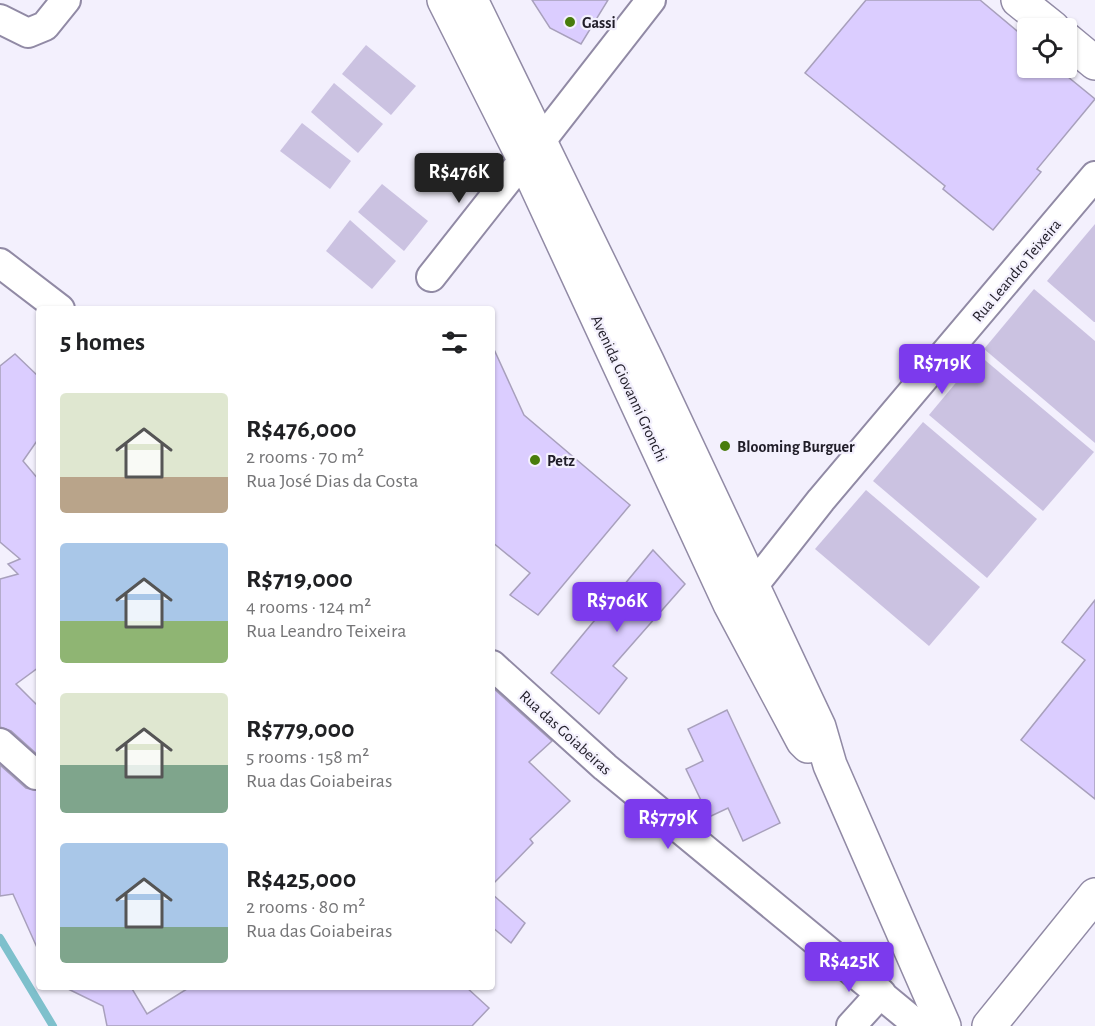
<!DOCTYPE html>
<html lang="en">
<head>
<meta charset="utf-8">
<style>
	body { margin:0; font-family:"Alegreya Sans",sans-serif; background:#f6f6f6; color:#202124; height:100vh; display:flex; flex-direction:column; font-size:22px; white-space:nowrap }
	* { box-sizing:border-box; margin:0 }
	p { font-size:20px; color:#757577 }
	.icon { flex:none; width:33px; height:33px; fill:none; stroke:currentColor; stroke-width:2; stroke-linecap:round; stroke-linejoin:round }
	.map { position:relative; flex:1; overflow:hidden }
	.drawer { position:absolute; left:36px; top:306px; width:459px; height:684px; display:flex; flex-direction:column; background:#fff; border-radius:6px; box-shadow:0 2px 4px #0004 }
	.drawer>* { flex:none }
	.fabs { position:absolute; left:1017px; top:18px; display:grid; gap:12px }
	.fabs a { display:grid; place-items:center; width:60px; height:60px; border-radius:6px; background:#fff; box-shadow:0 2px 4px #0004; font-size:30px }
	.price { position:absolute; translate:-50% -51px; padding:0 14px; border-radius:6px; background:#7c3aed; color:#fff; font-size:20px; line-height:39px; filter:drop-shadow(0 2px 3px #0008) }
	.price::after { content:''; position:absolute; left:50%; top:36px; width:18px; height:14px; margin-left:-9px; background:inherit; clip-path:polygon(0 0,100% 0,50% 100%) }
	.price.on { background:#222; color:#fff }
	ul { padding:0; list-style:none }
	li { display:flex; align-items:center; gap:18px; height:150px; padding:0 24px }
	li span { display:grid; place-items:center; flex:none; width:168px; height:120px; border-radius:6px; color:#555 }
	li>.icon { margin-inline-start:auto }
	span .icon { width:72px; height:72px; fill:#fffc; stroke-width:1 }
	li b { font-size:26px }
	h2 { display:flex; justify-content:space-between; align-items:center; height:72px; padding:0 24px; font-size:26px }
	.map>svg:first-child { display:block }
	.green { fill:#cbc2e1 }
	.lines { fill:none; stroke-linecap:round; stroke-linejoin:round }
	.stream { stroke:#7ec0cc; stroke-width:8 }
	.building { fill:#dbcdff; stroke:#a8a0bc; stroke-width:1.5 }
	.minor-casing { stroke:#918aa5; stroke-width:32 }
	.major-casing { stroke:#918aa5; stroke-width:36 }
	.minor { stroke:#fff; stroke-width:28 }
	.major { stroke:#fff; stroke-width:33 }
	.poi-dot { fill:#487c0d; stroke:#f3f0fd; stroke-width:2 }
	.labels { text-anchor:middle; stroke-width:4.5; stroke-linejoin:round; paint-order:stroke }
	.poi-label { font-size:16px; font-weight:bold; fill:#201d28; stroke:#f3f0fd; text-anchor:start }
	.street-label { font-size:16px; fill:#201d28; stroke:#f3f0fd }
</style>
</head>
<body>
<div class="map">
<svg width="1095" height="1026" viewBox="0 0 1095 1026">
	<rect width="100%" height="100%" fill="#f3f0fd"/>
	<g class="green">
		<path d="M366,45L416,86L391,115L342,74Z"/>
		<path d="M334,83L383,124L358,153L311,112Z"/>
		<path d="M302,123L351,161L330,189L280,151Z"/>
		<path d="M382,184L428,221L404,251L358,212Z"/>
		<path d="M350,220L396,261L372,289L326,251Z"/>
		<path d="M1095,224V322H1094L1047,281Z"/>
		<path d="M1034,289L1095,341V443L984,349Z"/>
		<path d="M979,355L1094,452L1043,511L929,415Z"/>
		<path d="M923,422L1037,519L987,578L873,481Z"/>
		<path d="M866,490L980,587L929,646L815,549Z"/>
	</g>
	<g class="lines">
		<path class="stream" d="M0,938L53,1026"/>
	</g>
	<g class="building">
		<path d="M532,0H608L581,44L550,28Z"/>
		<path d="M866,0H980L1028,40V68H1057L1095,99L1037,169L1041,172L993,230L943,189L945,186L805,73Z"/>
		<path d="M492,345L524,415L630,505L538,615L510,595L530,573L492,542Z"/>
		<path d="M15,354L39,377V438L23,461L39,480V667L16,684L39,707V756L11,731L0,727V579L18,574L8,564L20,559L0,542V366Z"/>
		<path d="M653,550L685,584L613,666L627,678L599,714L551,673Z"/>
		<path d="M1095,600V799L1021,740L1085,660L1062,642Z"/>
		<path d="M492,687L552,741L529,762L570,801L530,839L533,843L492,885Z"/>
		<path d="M727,710L780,823L743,841L728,808L709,817L686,769L703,761L688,729Z"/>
		<path d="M0,765L26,788L39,791V952L13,894L0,896Z"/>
		<path d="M492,894L525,923L511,943L492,927Z"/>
		<path d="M64,987H131L147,1014L190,987H466L489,1008L472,1026H107L103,1006Z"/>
	</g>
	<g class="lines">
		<defs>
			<g id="minor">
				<path d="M0,19L28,33L45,26L66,0"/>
				<path d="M541,141L651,0"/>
				<path d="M0,263L60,309"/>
				<path d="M431,277L524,159"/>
				<path d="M754,585L821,500L1095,176"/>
				<path d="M492,665L605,767L919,1026"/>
				<path d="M0,743L36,775"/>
				<path d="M851,1026L881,993"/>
			</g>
			<g id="major">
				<path d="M444,0L524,159L730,604L803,741L808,746"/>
				<path d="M471,0L647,361L819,727L830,765L944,1026"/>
				<path d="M1018,0L1053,28"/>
				<path d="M1066,39L1095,63"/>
				<path d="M989,1026L1095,895"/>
			</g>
		</defs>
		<use href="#minor" class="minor-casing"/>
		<use href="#major" class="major-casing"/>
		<use href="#minor" class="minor"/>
		<use href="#major" class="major"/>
	</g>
	<g class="poi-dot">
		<circle cx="570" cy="22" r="6"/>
		<circle cx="725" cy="446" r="6"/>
		<circle cx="535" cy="460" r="6"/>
	</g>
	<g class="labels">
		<g class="poi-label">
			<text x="582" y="28">Gassi</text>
			<text x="737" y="452">Blooming Burguer</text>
			<text x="547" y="466">Petz</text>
		</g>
		<g class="street-label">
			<text transform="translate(1016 270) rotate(-50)" y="6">Rua Leandro Teixeira</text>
			<text transform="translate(630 388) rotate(65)" y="6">Avenida Giovanni Gronchi</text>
			<text transform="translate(566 732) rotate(42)" y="6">Rua das Goiabeiras</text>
		</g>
	</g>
</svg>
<div class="fabs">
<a><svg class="icon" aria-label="locate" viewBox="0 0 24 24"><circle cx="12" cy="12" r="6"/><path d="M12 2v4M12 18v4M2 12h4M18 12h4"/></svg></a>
</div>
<b class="price on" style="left:459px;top:204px">R$476K</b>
<b class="price" style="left:942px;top:395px">R$719K</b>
<b class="price" style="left:617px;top:633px">R$706K</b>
<b class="price" style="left:668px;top:850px">R$779K</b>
<b class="price" style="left:849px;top:993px">R$425K</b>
<section class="drawer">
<h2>5 homes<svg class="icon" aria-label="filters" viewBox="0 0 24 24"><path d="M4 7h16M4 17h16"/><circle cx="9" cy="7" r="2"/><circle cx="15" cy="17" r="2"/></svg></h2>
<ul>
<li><span style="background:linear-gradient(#dfe7d0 70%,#b9a48a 0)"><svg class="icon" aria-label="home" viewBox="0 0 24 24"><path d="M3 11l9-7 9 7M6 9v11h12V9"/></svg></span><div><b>R$476,000</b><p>2 rooms · 70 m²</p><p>Rua José Dias da Costa</p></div></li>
<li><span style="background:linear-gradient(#a9c7e8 65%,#8fb573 0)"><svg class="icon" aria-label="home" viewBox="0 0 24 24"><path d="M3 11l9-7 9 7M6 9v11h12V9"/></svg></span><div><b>R$719,000</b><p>4 rooms · 124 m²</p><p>Rua Leandro Teixeira</p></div></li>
<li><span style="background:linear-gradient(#dfe7d0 60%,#7fa58c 0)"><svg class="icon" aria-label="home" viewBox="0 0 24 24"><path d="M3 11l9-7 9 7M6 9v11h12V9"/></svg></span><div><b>R$779,000</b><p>5 rooms · 158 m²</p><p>Rua das Goiabeiras</p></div></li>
<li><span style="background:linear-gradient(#a9c7e8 70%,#7fa58c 0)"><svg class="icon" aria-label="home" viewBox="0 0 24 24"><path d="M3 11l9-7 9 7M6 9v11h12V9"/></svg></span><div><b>R$425,000</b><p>2 rooms · 80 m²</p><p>Rua das Goiabeiras</p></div></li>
</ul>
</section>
</div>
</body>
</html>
